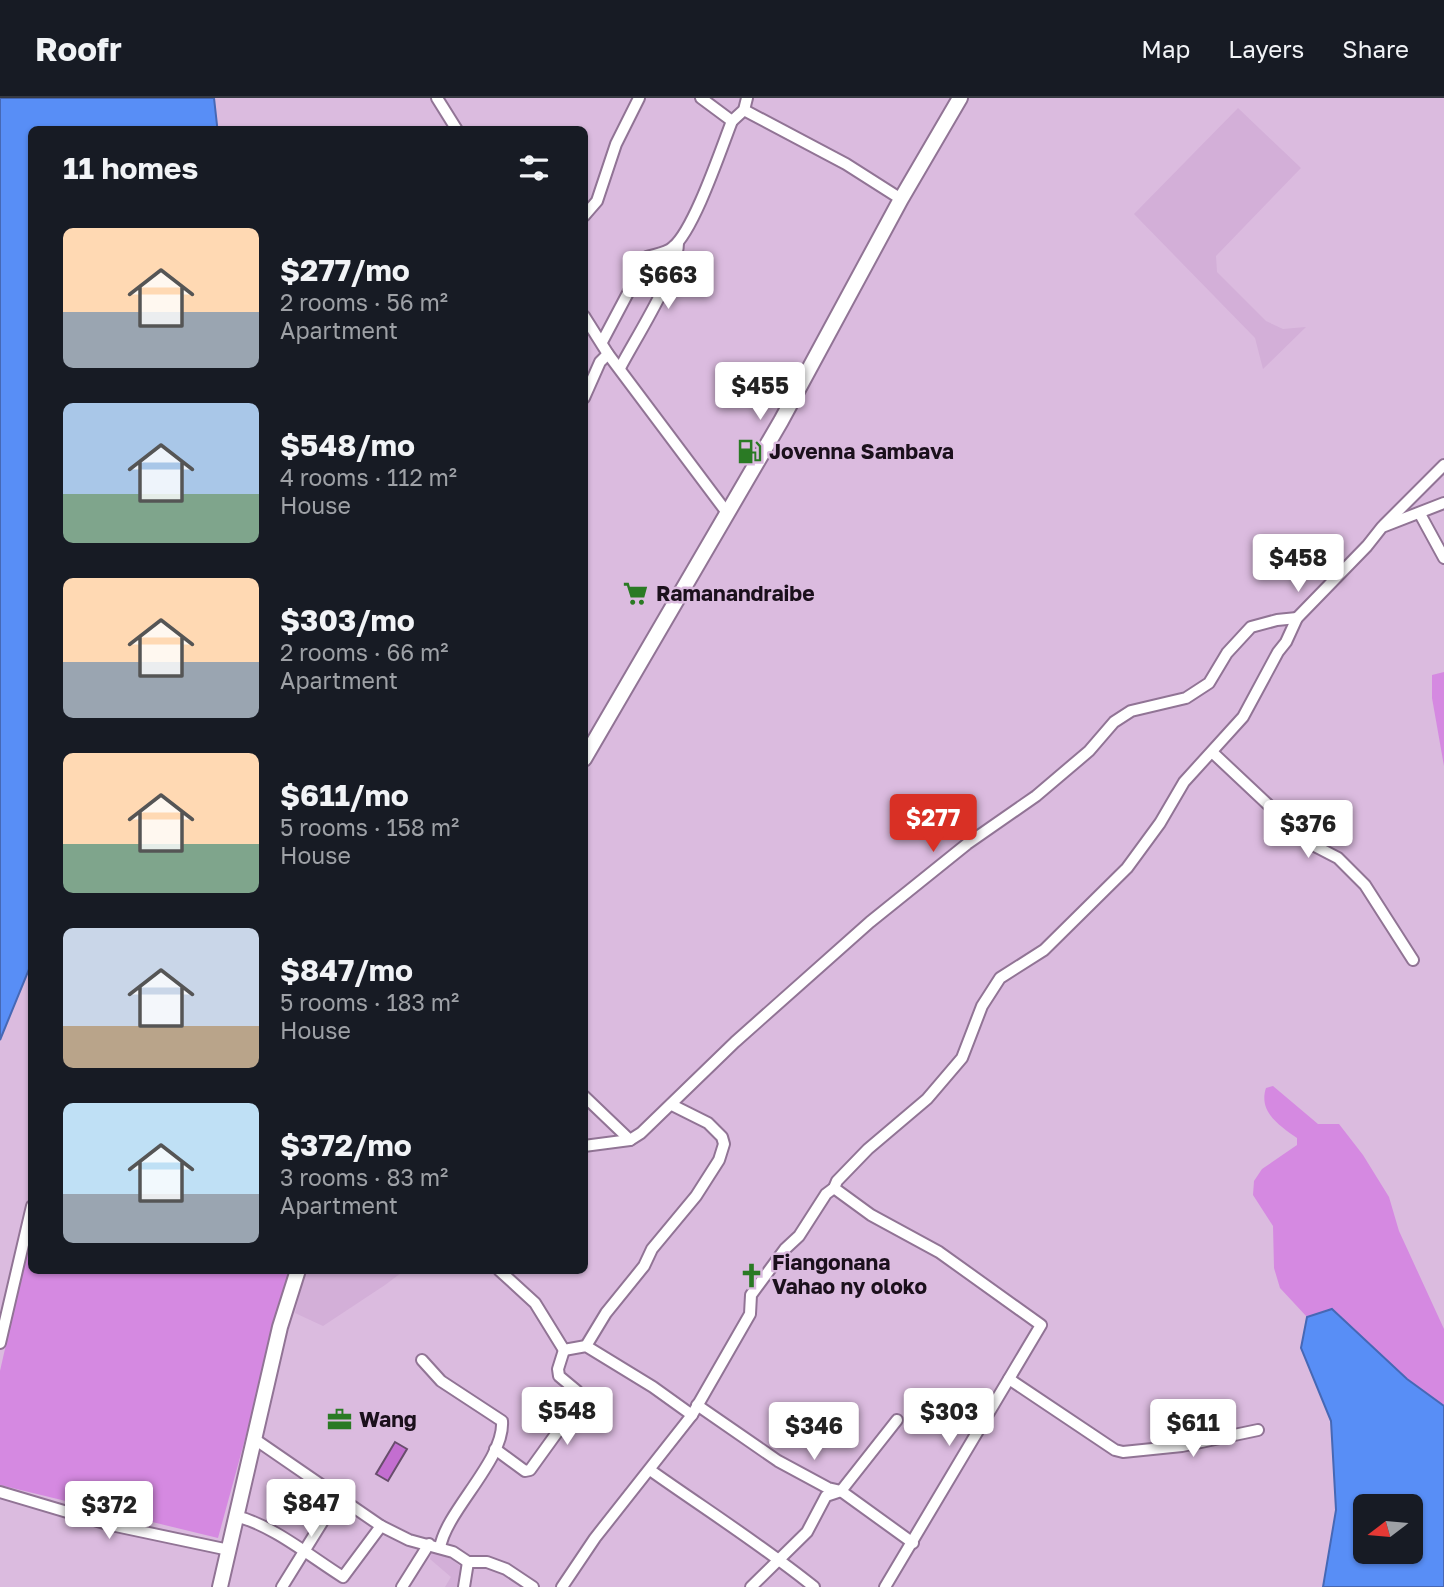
<!DOCTYPE html>
<html lang="en">
<head>
<meta charset="utf-8">
<style>
	body { margin:0; font-family:"Golos Text",sans-serif; background:#20242c; color:#f1f3f6; height:100vh; display:flex; flex-direction:column; font-size:26px; white-space:nowrap }
	* { box-sizing:border-box; margin:0 }
	p { font-size:23px; color:#9ea1a6 }
	.icon { flex:none; width:38px; height:38px; fill:none; stroke:currentColor; stroke-width:2; stroke-linecap:round; stroke-linejoin:round }
	.map { position:relative; flex:1; overflow:hidden }
	.panel { position:absolute; left:28px; top:28px; width:560px; height:1148px; display:flex; flex-direction:column; background:#171b24; border-radius:10px; box-shadow:0 2px 5px #0004 }
	.panel>* { flex:none }
	.needle { width:46px; rotate:254deg }
	.controls { position:absolute; left:1353px; top:1396px; display:grid; gap:14px }
	.controls a { display:grid; place-items:center; width:70px; height:70px; border-radius:10px; background:#171b24; box-shadow:0 2px 5px #0004; font-size:35px }
	.price { position:absolute; translate:-50% -60px; padding:0 16px; border-radius:7px; background:#fff; color:#222; font-size:23px; line-height:46px; filter:drop-shadow(0 2px 4px #0008) }
	.price::after { content:''; position:absolute; left:50%; top:42px; width:21px; height:16px; margin-left:-10px; background:inherit; clip-path:polygon(0 0,100% 0,50% 100%) }
	.price.current { background:#d93025; color:#fff }
	ul { padding:0; list-style:none }
	li { display:flex; align-items:center; gap:21px; height:175px; padding:0 35px }
	li span { display:grid; place-items:center; flex:none; width:196px; height:140px; border-radius:10px; color:#555 }
	li>.icon { margin-inline-start:auto }
	span .icon { width:84px; height:84px; fill:#fffc; stroke-width:1 }
	li b { font-size:30px }
	h2 { display:flex; justify-content:space-between; align-items:center; height:84px; padding:0 35px; font-size:30px }
	header { display:flex; align-items:center; gap:42px; box-sizing:border-box; height:98px; padding:0 35px; background:#171b24; border-bottom:2px solid #363941 }
	header strong { font-size:33px }
	nav { display:flex; gap:38px; margin-inline-start:auto; font-size:24px }
	.map>svg:first-child { display:block }
	.built { fill:#d3afd8 }
	.green { fill:#d589e1 }
	.water { fill:#588ef6; stroke:#4668b5; stroke-width:2; fill-rule:evenodd }
	.building { fill:#c36ed0; stroke:#684d6c; stroke-width:2 }
	.lines { fill:none; stroke-linecap:round; stroke-linejoin:round }
	.minor-casing { stroke:#917495; stroke-width:14 }
	.major-casing { stroke:#917495; stroke-width:18 }
	.minor { stroke:#fff; stroke-width:10 }
	.major { stroke:#fff; stroke-width:14 }
	.labels { text-anchor:middle; stroke-width:5; stroke-linejoin:round; paint-order:stroke }
	.poi-label { font-size:21px; font-weight:bold; fill:#1b101c; stroke:#dbbbdf; text-anchor:start }
</style>
</head>
<body>
<header>
<strong>Roofr</strong>
<nav><a>Map</a><a>Layers</a><a>Share</a></nav>
</header>
<div class="map">
<svg width="1444" height="1489" viewBox="0 0 1444 1489">
	<rect width="100%" height="100%" fill="#dbbbdf"/>
	<g class="built">
		<path d="M1238,10L1301,70L1216,158L1217,174L1266,223L1283,231L1306,229L1263,271L1255,240L1134,116Z"/>
		<path d="M399,1172L401,1175L385,1187L323,1228L295,1215L302,1184L308,1173Z"/>
		<path d="M432,1452L451,1461L464,1471L462,1489H445L451,1479L430,1461Z"/>
	</g>
	<g class="green">
		<path d="M1444,574V668L1432,600V577Z"/>
		<path d="M1273,988L1318,1026H1339L1363,1057L1389,1099L1399,1133L1444,1231V1308L1407,1281L1332,1211L1307,1219L1280,1190L1274,1170L1273,1128L1253,1097L1254,1083L1262,1071L1297,1047V1040C1280,1028 1258,1014 1266,990Z"/>
		<path d="M31,1136L32,1172L291,1173L218,1440L0,1387V1273Z"/>
	</g>
	<g class="water">
		<path d="M0,0H214L217,27V32H32V864L0,942Z"/>
		<path d="M1332,1211L1407,1281L1444,1308V1489H1323L1336,1412L1331,1323L1301,1250L1307,1219ZM1365,1409H1410V1454H1365Z"/>
	</g>
	<path class="building" d="M395,1344L407,1351L388,1383L376,1376Z"/>
	<g class="lines">
		<defs>
			<g id="minor">
				<path d="M437,0L457,32"/>
				<path d="M701,0L732,23"/>
				<path d="M744,12L846,66L901,101"/>
				<path d="M584,118L597,103L616,46L639,0"/>
				<path d="M584,218L608,256L728,416"/>
				<path d="M602,244L647,159C656,156 667,155 673,149C694,132 721,51 732,23L744,12L747,0"/>
				<path d="M620,270C635,241 678,175 678,145"/>
				<path d="M584,300L600,264L608,256"/>
				<path d="M1420,416L1444,460"/>
				<path d="M1384,427L1444,367"/>
				<path d="M1212,654L1309,745L1338,760L1365,787L1413,862"/>
				<path d="M584,998L630,1042"/>
				<path d="M584,1048L630,1042L641,1035L735,944L870,824L967,746L1036,698L1089,653L1114,624L1131,613L1186,600L1209,585L1227,555L1251,529L1277,522L1297,520"/>
				<path d="M834,1090L871,1117L939,1154L1041,1227L885,1489"/>
				<path d="M499,1172L535,1205L564,1252L586,1248L653,1289L692,1317"/>
				<path d="M0,1245L32,1108"/>
				<path d="M586,1248L606,1215L644,1168L652,1151L696,1098L719,1062L724,1046L722,1039L708,1025L672,1007"/>
				<path d="M422,1262L441,1283L502,1323C505,1362 445,1414 440,1450"/>
				<path d="M1009,1281L1115,1352L1123,1354L1182,1348L1258,1332"/>
				<path d="M697,1307L778,1363L828,1390L841,1393L913,1445"/>
				<path d="M256,1342L381,1428L409,1442L453,1454L468,1464H487L506,1471L533,1489"/>
				<path d="M495,1351L525,1373L530,1372L579,1304L577,1293L559,1278L558,1271L564,1252"/>
				<path d="M650,1372C705,1411 762,1447 814,1489"/>
				<path d="M0,1394L111,1427L229,1452"/>
				<path d="M235,1418C271,1426 311,1459 343,1479L381,1428"/>
				<path d="M282,1489L339,1397"/>
				<path d="M402,1489L429,1446"/>
				<path d="M464,1489L468,1464"/>
				<path d="M562,1489L595,1440L692,1317L750,1216L751,1197L785,1151L799,1138L826,1096L834,1090L837,1083L868,1051L927,1001L962,960L982,908L1000,880L1044,852L1127,770L1160,725L1184,684L1243,619L1278,554L1286,544L1297,520L1367,448L1382,429L1444,405"/>
				<path d="M751,1489L807,1434L826,1398L841,1393L897,1322"/>
			</g>
			<g id="major">
				<path d="M584,661L781,323L901,101L960,0"/>
				<path d="M220,1489L280,1229L298,1172"/>
			</g>
		</defs>
		<use href="#minor" class="minor-casing"/>
		<use href="#major" class="major-casing"/>
		<use href="#minor" class="minor"/>
		<use href="#major" class="major"/>
	</g>
	<defs>
		<symbol id="fuel-bare" viewBox="-9 -9 18 18"><path d="M-5.5-6h7V0h2V4h1.3V-2.5L3-4.5l.8-.8L6-3V5H2.5V1h-1V6h-7ZM-4.2-4.7v3.2H.2V-4.7Z" fill="#2a7a24" stroke="#dbbbdf" stroke-width="2.5" paint-order="stroke"/></symbol>
		<symbol id="supermarket-bare" viewBox="-9 -9 18 18"><path d="M-6-5.5h2.5l.6 2H6L4.5 2H-2.5L-4.4-4H-6ZM-1.5 3.2a1.3 1.3 0 1 0 .1 0ZM3 3.2a1.3 1.3 0 1 0 .1 0Z" fill="#2a7a24" stroke="#dbbbdf" stroke-width="2.5" paint-order="stroke"/></symbol>
		<symbol id="church-bare" viewBox="-9 -9 18 18"><path d="M-1.2-6h2.4v3.5h3.3v2.4h-3.3V6h-2.4V-.1h-3.3v-2.4h3.3Z" fill="#2a7a24" stroke="#dbbbdf" stroke-width="2.5" paint-order="stroke"/></symbol>
		<symbol id="office-bare" viewBox="-9 -9 18 18"><path d="M-6-3h4V-5.5h4V-3h4V5H-6ZM-1-4.5V-3h2v-1.5ZM-6 0V1H6V0Z" fill="#2a7a24" stroke="#dbbbdf" stroke-width="2.5" paint-order="stroke"/></symbol>
	</defs>
	<g fill-rule="evenodd">
		<use href="#fuel-bare" x="732" y="336" width="35" height="35"/>
		<use href="#supermarket-bare" x="618" y="478" width="35" height="35"/>
		<use href="#church-bare" x="734" y="1160" width="35" height="35"/>
		<use href="#office-bare" x="322" y="1304" width="35" height="35"/>
	</g>
	<g class="labels">
		<g class="poi-label">
			<text x="769" y="361">Jovenna Sambava</text>
			<text x="656" y="503">Ramanandraibe</text>
			<text x="772" y="1172">Fiangonana<tspan x="772" dy="24">Vahao ny oloko</tspan></text>
			<text x="359" y="1329">Wang</text>
		</g>
	</g>
</svg>
<div class="controls">
<a><svg class="needle" viewBox="-14 -14 28 28"><path d="M0-13l5 13h-10z" fill="#e53935"/><path d="M0 13l5-13h-10z" fill="#9ea1a6"/></svg></a>
</div>
<b class="price" style="left:668px;top:213px">$663</b>
<b class="price" style="left:760px;top:324px">$455</b>
<b class="price" style="left:1298px;top:496px">$458</b>
<b class="price current" style="left:933px;top:756px">$277</b>
<b class="price" style="left:1308px;top:762px">$376</b>
<b class="price" style="left:567px;top:1349px">$548</b>
<b class="price" style="left:949px;top:1350px">$303</b>
<b class="price" style="left:1193px;top:1361px">$611</b>
<b class="price" style="left:814px;top:1364px">$346</b>
<b class="price" style="left:311px;top:1441px">$847</b>
<b class="price" style="left:109px;top:1443px">$372</b>
<section class="panel">
<h2>11 homes<svg class="icon" aria-label="filters" viewBox="0 0 24 24"><path d="M4 7h16M4 17h16"/><circle cx="9" cy="7" r="2"/><circle cx="15" cy="17" r="2"/></svg></h2>
<ul>
<li><span style="background:linear-gradient(#ffd9b3 60%,#9aa5b1 0)"><svg class="icon" aria-label="home" viewBox="0 0 24 24"><path d="M3 11l9-7 9 7M6 9v11h12V9"/></svg></span><div><b>$277/mo</b><p>2 rooms · 56 m²</p><p>Apartment</p></div></li>
<li><span style="background:linear-gradient(#a9c7e8 65%,#7fa58c 0)"><svg class="icon" aria-label="home" viewBox="0 0 24 24"><path d="M3 11l9-7 9 7M6 9v11h12V9"/></svg></span><div><b>$548/mo</b><p>4 rooms · 112 m²</p><p>House</p></div></li>
<li><span style="background:linear-gradient(#ffd9b3 60%,#9aa5b1 0)"><svg class="icon" aria-label="home" viewBox="0 0 24 24"><path d="M3 11l9-7 9 7M6 9v11h12V9"/></svg></span><div><b>$303/mo</b><p>2 rooms · 66 m²</p><p>Apartment</p></div></li>
<li><span style="background:linear-gradient(#ffd9b3 65%,#7fa58c 0)"><svg class="icon" aria-label="home" viewBox="0 0 24 24"><path d="M3 11l9-7 9 7M6 9v11h12V9"/></svg></span><div><b>$611/mo</b><p>5 rooms · 158 m²</p><p>House</p></div></li>
<li><span style="background:linear-gradient(#c9d6e8 70%,#b9a48a 0)"><svg class="icon" aria-label="home" viewBox="0 0 24 24"><path d="M3 11l9-7 9 7M6 9v11h12V9"/></svg></span><div><b>$847/mo</b><p>5 rooms · 183 m²</p><p>House</p></div></li>
<li><span style="background:linear-gradient(#bfe0f5 65%,#9aa5b1 0)"><svg class="icon" aria-label="home" viewBox="0 0 24 24"><path d="M3 11l9-7 9 7M6 9v11h12V9"/></svg></span><div><b>$372/mo</b><p>3 rooms · 83 m²</p><p>Apartment</p></div></li>
</ul>
</section>
</div>
</body>
</html>
